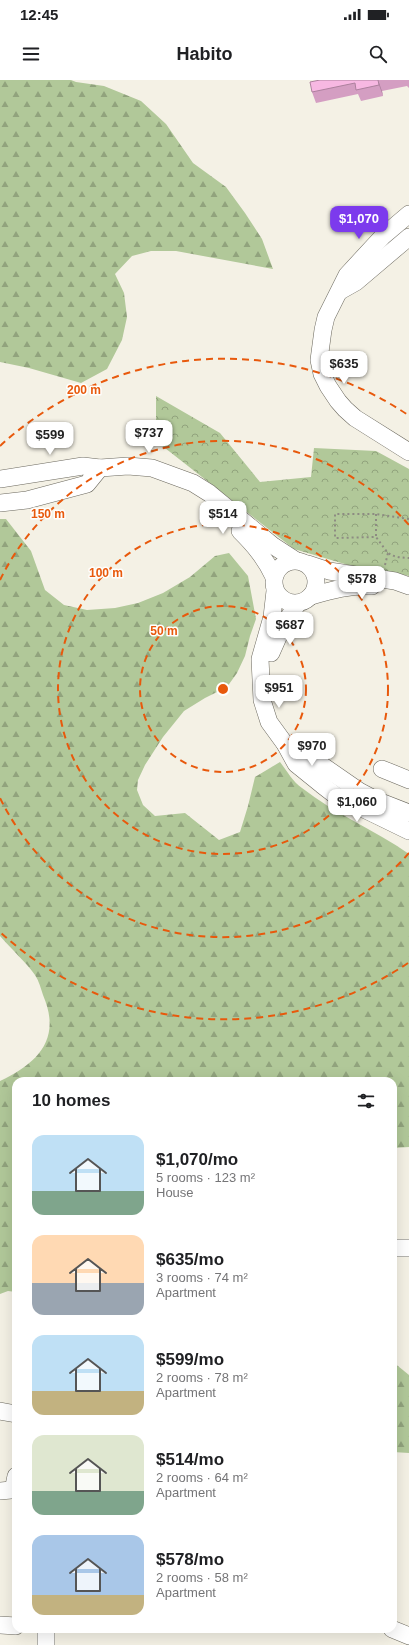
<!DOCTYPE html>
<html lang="en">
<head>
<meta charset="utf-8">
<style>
	body { margin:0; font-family:Helvetica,sans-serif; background:#f2f2f2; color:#202124; height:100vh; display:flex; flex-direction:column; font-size:15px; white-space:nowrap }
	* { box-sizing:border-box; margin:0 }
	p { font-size:13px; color:#757577 }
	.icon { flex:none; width:22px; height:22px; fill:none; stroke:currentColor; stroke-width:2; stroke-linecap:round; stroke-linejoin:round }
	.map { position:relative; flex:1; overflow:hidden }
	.side { position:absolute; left:12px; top:997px; width:385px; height:556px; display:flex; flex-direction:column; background:#fff; border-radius:12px; box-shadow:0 4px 16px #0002 }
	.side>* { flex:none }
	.price { position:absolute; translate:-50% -34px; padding:0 9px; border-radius:8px; background:#fff; color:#222; font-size:13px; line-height:26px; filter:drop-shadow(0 1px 2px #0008) }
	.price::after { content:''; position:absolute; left:50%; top:24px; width:12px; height:9px; margin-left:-6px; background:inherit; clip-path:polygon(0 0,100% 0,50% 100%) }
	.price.active { background:#7c3aed; color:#fff }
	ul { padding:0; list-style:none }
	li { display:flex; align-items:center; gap:12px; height:100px; padding:0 20px }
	li span { display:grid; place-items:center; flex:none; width:112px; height:80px; border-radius:12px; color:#555 }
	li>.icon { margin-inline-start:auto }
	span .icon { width:48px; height:48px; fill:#fffc; stroke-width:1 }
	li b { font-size:17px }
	h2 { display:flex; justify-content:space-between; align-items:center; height:48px; padding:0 20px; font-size:17px }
	.status { display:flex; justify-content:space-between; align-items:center; height:28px; padding:0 20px; background:#fff; direction:ltr }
	.status svg { height:11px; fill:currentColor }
	header { display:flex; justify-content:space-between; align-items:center; height:52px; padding:0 20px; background:#fff; font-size:18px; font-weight:700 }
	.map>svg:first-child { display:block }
	.forest { fill:url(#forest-firs) }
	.park { fill:url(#park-crowns) }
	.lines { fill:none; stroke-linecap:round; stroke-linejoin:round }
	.minor-casing { stroke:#6b685e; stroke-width:18 }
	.path { stroke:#8d8b82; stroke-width:2; stroke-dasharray:2 3; stroke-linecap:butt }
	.minor { stroke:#fff; stroke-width:17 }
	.wall { fill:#d49ec2 }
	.shaded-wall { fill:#ad819e }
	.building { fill:#f7b8e2; stroke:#ad819e }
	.ring { fill:none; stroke:#e8590c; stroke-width:2; stroke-dasharray:7 5 }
	.centre { fill:#e8590c; stroke:#fffefc; stroke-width:2 }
	.ring-label { font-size:12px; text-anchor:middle; font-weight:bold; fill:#e8590c; stroke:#fffefc; stroke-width:3; stroke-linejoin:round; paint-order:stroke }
</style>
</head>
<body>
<div class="status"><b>12:45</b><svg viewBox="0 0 49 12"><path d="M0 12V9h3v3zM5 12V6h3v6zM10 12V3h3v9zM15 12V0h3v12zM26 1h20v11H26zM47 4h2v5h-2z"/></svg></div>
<header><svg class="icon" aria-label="menu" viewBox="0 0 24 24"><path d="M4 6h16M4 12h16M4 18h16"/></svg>Habito<svg class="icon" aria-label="search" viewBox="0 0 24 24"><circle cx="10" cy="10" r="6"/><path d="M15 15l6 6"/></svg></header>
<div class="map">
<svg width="409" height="1565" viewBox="0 0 409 1565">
	<defs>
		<pattern id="forest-firs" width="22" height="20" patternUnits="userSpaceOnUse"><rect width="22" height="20" fill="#b1c899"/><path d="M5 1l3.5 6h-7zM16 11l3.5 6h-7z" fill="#91a37d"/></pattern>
		<pattern id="park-crowns" width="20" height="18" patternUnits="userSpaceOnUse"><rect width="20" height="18" fill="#b1c899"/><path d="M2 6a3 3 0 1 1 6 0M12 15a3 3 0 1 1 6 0" fill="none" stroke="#91a37d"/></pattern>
	</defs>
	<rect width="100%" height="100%" fill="#f4f1e5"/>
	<g class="forest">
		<path d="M0,0H71L76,2L104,6L141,21L166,44L193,83L226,107L245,133L262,159L273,189L176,171H151L132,176L115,194L124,213L127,237L122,260L107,289L81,303L29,288L0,282Z"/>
		<path d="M0,439H6L31,471L45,510L64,525L87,530L115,528L138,523L163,513L190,497L215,476L229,473L248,496L256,539L250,556L245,576L237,593L227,607L205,618L184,631L163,657L145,685L138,700L137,710L143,725L155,736L185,733L219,760L240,752L248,726L255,697L280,682C287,691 293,702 302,708C335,734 375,750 409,774V1067L393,1068V1001H16V1212L8,1211L0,1214V1001C38,983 62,959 43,915C41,909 39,901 35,895C25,881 11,869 0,856Z"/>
		<path d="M393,1282L409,1295V1373L393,1372Z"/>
	</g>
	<path class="park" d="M156,316L220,353L260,402L311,397L314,368L376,371L409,389V496L384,491L365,490L294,469L156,361Z"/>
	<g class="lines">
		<defs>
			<g id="minor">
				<path d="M409,134L383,156L347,195L326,237L323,250L319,280L322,294L328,306L338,321L345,329L355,338L409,372"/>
				<path d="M340,211L356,202L409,157"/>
				<path d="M0,399L83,386L100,388L128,386L152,388L193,403L209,413L272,465L295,480"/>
				<path d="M0,423L27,420L87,404L100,388"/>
				<path d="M240,451C255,466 265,478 274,497"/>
				<circle cx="295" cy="502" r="21"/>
				<path d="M308,484L329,491L395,501L409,506"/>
				<path d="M275,511L272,537L260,579L262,620L269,642L285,664L296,684L322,705L335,715L409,751"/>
				<path d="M311,516C332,510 350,505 372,506"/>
				<path d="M271,573L283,546L298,523"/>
				<path d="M285,664L310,677L359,711L378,721L409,733"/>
				<path d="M382,689L409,700"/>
				<path d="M393,1168H409"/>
				<path d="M0,1331L16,1334"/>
				<path d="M0,1411L11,1410L14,1406L16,1396"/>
				<path d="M0,1545L16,1546"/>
				<path d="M392,1549L409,1556"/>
				<path d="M46,1565V1549"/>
			</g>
		</defs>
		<use href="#minor" class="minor-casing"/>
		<g class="path">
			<path d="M376,434V457"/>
			<path d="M409,439L376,434H335V458L376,457C389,474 387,477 409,478"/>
			<path d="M385,485L388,473"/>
		</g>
		<use href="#minor" class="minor"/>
	</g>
	<path class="wall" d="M320,0H409V8L407,6L382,11L383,16L361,21L358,14L316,23L312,12Z"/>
	<path class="shaded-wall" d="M378,0L382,11L383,16L379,5Z"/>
	<path class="building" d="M320,0H378L379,5L356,10L355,3L312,12L310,2Z"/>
	<g class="ring">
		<circle cx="223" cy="609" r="83"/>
		<circle cx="223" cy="609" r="165"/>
		<path d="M409 773A248 248 0 0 1 0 718M0 500A248 248 0 0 1 409 445"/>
		<path d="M408 883A330 330 0 0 1 0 852M0 366A330 330 0 0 1 408 335"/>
	</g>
	<circle cx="223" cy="609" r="6" class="centre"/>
	<g class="ring-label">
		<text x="84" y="314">200 m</text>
		<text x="48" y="438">150 m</text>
		<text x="106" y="497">100 m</text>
		<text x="164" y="555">50 m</text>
	</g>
</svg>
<b class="price active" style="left:359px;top:160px">$1,070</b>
<b class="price" style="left:344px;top:305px">$635</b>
<b class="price" style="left:149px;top:374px">$737</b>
<b class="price" style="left:50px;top:376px">$599</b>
<b class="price" style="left:223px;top:455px">$514</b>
<b class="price" style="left:362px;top:520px">$578</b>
<b class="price" style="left:290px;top:566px">$687</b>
<b class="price" style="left:279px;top:629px">$951</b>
<b class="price" style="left:312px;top:687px">$970</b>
<b class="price" style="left:357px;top:743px">$1,060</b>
<section class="side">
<h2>10 homes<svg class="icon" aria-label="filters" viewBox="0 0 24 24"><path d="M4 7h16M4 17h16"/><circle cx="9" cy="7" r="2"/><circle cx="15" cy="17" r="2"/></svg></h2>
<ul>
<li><span style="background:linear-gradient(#bfe0f5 70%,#7fa58c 0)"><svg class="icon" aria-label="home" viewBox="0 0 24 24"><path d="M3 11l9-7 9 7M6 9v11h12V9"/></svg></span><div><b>$1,070/mo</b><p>5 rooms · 123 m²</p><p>House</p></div></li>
<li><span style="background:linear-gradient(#ffd9b3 60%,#9aa5b1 0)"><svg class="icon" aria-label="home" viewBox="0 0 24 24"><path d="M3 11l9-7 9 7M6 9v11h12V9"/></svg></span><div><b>$635/mo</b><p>3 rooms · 74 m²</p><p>Apartment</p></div></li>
<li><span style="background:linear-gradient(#bfe0f5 70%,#c2b280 0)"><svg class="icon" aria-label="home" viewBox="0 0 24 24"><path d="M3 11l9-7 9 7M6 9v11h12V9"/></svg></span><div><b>$599/mo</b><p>2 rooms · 78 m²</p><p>Apartment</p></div></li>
<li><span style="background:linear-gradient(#dfe7d0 70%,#7fa58c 0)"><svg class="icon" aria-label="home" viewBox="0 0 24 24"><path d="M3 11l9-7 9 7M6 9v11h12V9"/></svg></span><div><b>$514/mo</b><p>2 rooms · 64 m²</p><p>Apartment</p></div></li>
<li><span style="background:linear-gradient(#a9c7e8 75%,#c2b280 0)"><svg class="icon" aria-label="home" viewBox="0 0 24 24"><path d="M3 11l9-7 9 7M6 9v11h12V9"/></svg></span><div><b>$578/mo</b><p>2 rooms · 58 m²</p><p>Apartment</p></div></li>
</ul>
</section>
</div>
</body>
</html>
